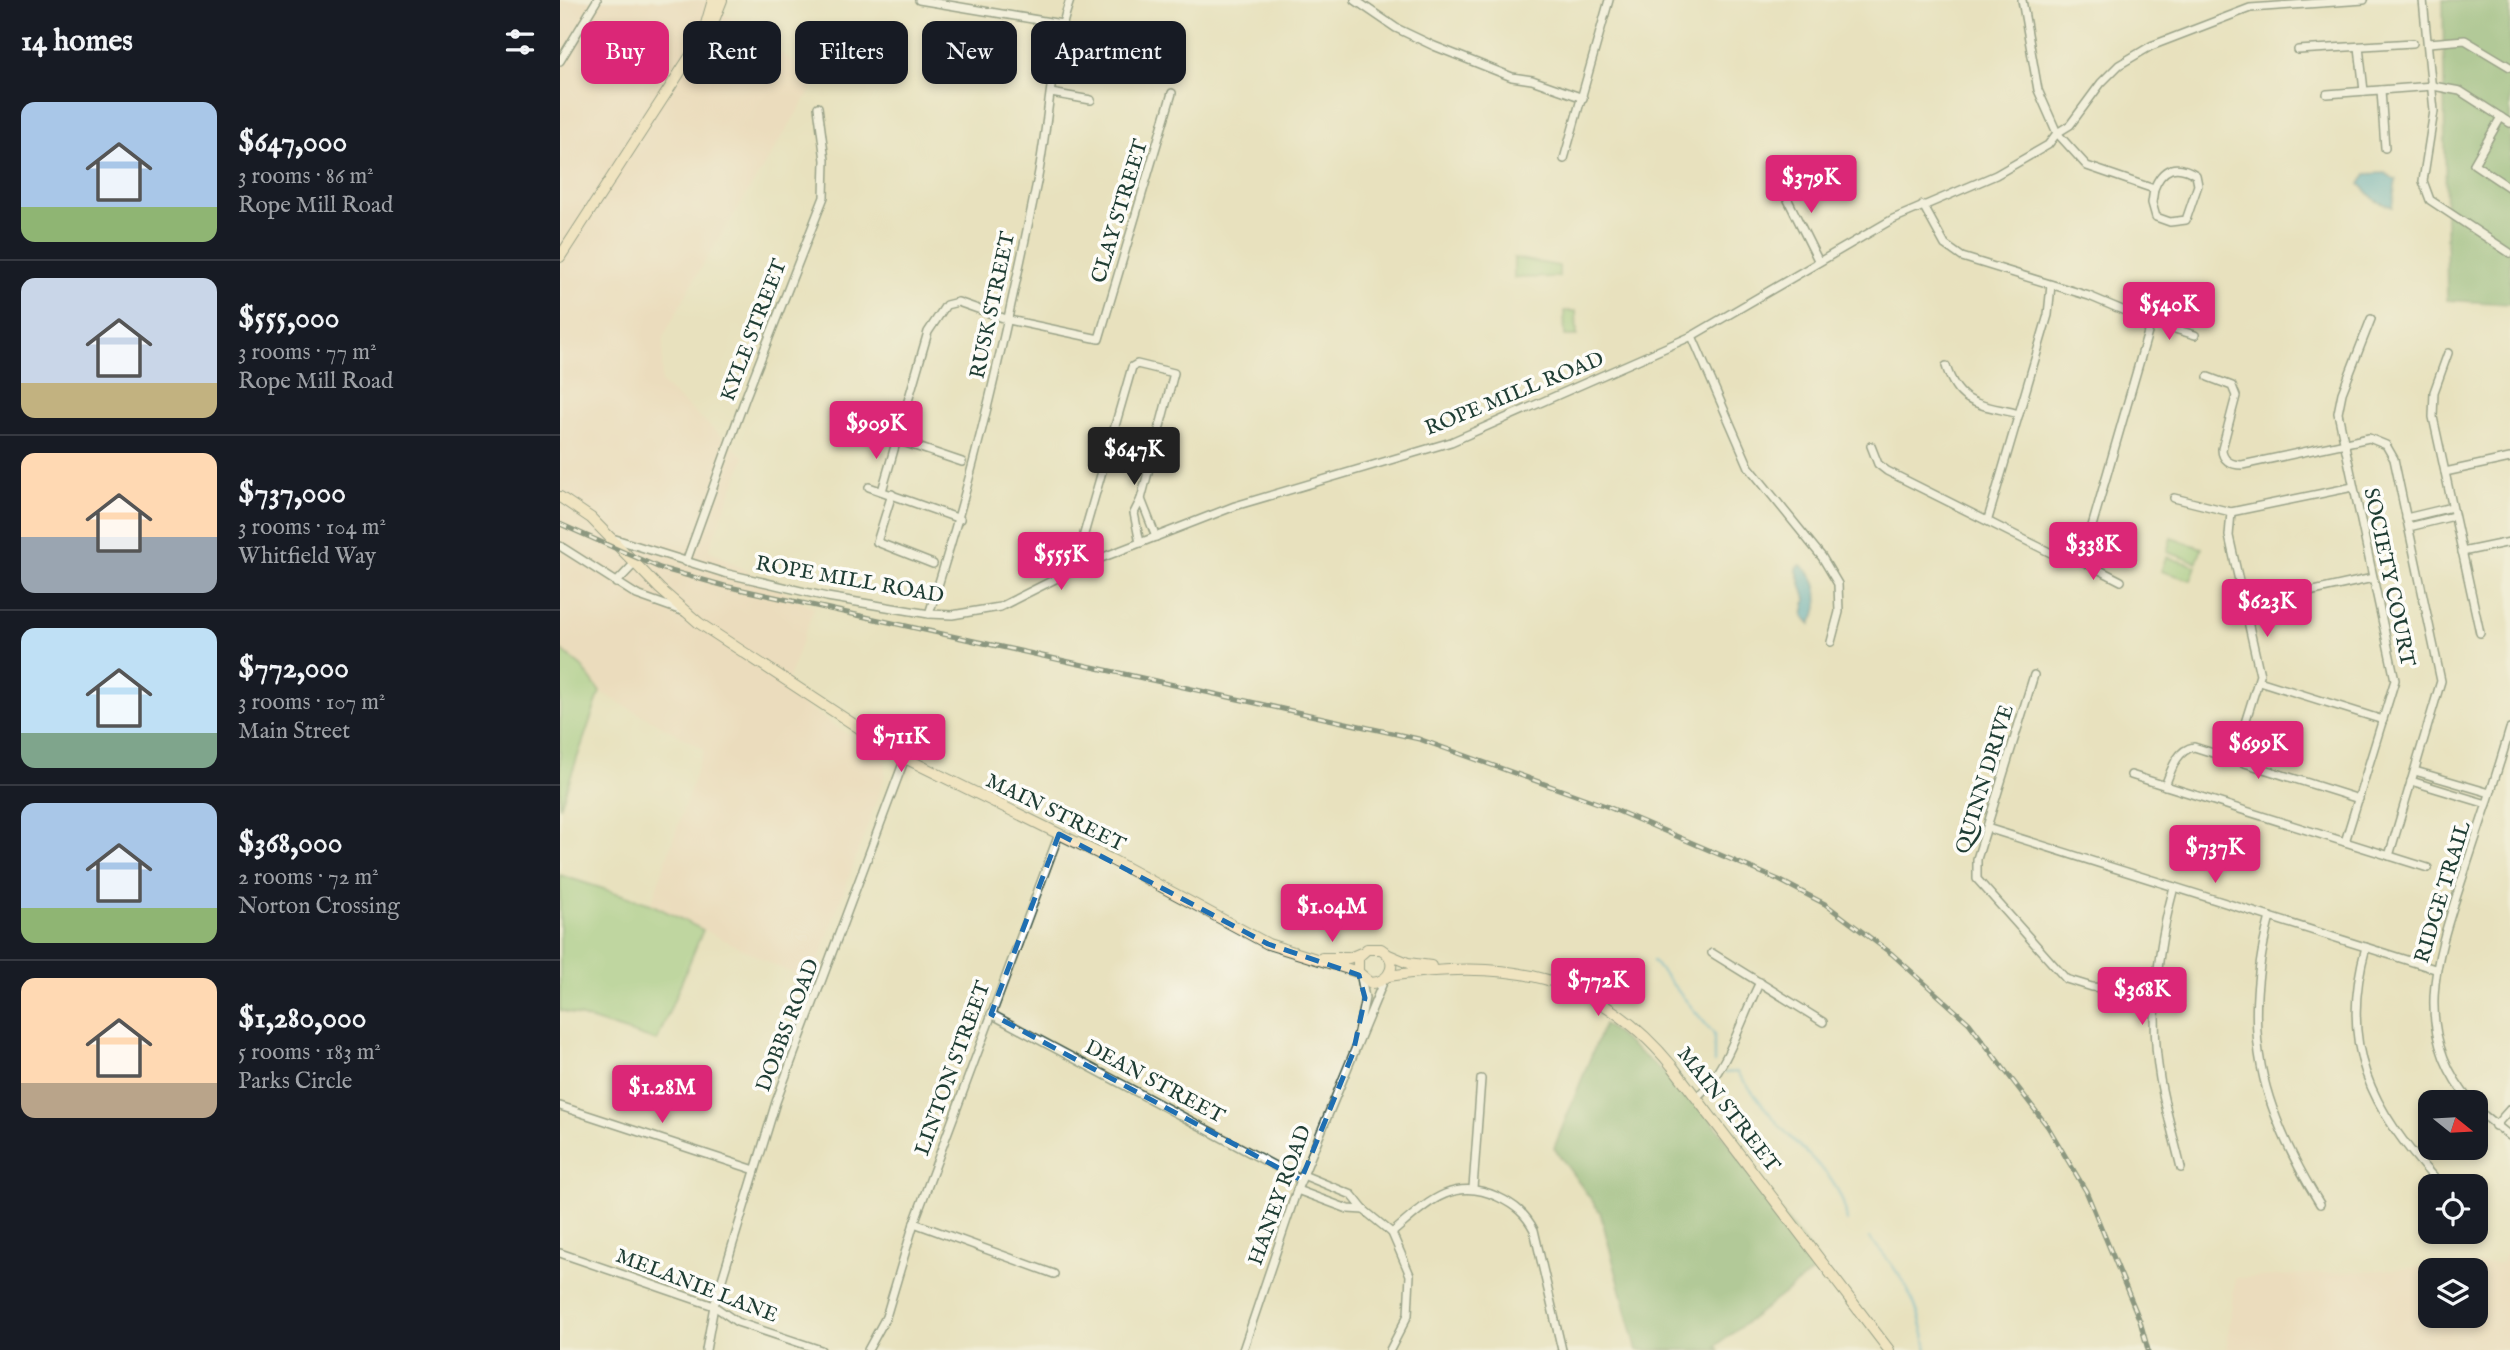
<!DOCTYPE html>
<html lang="en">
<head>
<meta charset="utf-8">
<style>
	body { margin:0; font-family:"IM FELL English",serif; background:#20242c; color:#f1f3f6; height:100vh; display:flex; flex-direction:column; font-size:26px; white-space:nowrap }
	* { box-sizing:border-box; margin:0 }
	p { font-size:23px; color:#9ea1a6 }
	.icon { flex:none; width:38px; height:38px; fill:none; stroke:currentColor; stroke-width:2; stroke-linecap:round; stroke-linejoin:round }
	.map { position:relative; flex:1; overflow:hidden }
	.details { display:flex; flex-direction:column; background:#171b24; width:560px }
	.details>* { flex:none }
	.guide { position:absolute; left:21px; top:21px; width:665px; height:63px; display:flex; gap:14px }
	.needle { width:46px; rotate:108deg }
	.controls { position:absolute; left:1858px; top:1090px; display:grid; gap:14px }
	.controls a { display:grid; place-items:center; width:70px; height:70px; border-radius:14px; background:#171b24; box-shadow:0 4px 10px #0003; font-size:35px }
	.price { position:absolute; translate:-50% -60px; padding:0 16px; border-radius:7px; background:#db2777; color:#fff; font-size:23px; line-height:46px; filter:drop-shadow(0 2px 4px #0008) }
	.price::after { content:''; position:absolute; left:50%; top:42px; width:21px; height:16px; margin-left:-10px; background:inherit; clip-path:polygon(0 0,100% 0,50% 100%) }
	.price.current { background:#222; color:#fff }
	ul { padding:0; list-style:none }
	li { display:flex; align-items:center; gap:21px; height:175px; padding:0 21px }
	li+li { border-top:2px solid #363941 }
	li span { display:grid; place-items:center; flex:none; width:196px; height:140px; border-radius:14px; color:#555 }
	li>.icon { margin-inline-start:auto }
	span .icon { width:84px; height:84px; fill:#fffc; stroke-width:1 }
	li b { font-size:30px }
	h2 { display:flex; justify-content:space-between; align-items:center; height:84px; padding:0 21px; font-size:30px }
	.chip { padding:0 24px; border-radius:14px; background:#171b24; box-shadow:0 4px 10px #0003; font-size:24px; line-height:63px }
	.chip.current { background:#db2777; color:#fff }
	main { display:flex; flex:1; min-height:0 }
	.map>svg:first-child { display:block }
	.built { fill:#f0d6bc; fill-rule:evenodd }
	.green { fill:#8ec77b; stroke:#568258; stroke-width:2 }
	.forest { fill:#72ac6b; stroke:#487450; stroke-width:2 }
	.water { fill:#47a8c6; stroke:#33727d; stroke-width:2 }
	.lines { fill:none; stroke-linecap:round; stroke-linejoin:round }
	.stream { stroke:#47a8c6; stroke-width:2.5 }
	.minor-casing { stroke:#3d5649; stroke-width:10 }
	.secondary-casing { stroke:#3d5649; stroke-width:12 }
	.minor { stroke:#fff; stroke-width:7 }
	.secondary { stroke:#fbe6c4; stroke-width:10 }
	.rail-casing { stroke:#1f3d34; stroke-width:5 }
	.rail { stroke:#fdfcf7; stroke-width:2.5; stroke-dasharray:8; stroke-linecap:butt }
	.marked { fill:none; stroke:#1f6fb2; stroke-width:5; stroke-dasharray:14 9; stroke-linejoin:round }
	.labels { text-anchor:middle; stroke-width:7; stroke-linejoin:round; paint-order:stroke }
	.street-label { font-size:21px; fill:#1f3d34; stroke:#fdfcf7 }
</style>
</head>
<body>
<main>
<section class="details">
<h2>14 homes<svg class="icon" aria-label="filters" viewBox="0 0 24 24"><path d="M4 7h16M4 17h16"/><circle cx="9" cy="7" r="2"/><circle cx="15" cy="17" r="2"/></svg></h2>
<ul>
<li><span style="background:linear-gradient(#a9c7e8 75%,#8fb573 0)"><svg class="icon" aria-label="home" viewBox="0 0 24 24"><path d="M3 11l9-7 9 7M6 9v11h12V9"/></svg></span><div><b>$647,000</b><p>3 rooms · 86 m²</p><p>Rope Mill Road</p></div></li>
<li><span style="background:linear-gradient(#c9d6e8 75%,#c2b280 0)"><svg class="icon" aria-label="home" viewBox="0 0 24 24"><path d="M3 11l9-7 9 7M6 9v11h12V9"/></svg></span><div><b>$555,000</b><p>3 rooms · 77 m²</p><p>Rope Mill Road</p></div></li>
<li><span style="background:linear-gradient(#ffd9b3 60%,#9aa5b1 0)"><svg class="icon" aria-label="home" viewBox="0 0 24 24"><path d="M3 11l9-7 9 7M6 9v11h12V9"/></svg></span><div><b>$737,000</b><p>3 rooms · 104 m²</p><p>Whitfield Way</p></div></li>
<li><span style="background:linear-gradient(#bfe0f5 75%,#7fa58c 0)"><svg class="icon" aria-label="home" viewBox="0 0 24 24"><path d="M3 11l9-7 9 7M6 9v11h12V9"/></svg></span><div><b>$772,000</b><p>3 rooms · 107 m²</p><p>Main Street</p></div></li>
<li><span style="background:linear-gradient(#a9c7e8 75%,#8fb573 0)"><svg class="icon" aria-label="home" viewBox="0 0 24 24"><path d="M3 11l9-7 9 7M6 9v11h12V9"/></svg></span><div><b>$368,000</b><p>2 rooms · 72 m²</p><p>Norton Crossing</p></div></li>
<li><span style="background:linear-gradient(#ffd9b3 75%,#b9a48a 0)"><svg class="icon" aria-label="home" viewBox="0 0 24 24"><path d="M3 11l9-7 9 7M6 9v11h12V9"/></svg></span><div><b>$1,280,000</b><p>5 rooms · 183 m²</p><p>Parks Circle</p></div></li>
</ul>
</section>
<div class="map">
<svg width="1950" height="1350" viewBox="0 0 1950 1350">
	<rect width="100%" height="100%" fill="#fdfcf7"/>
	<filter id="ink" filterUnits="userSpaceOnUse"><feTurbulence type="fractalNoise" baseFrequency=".0143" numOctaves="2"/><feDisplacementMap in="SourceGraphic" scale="14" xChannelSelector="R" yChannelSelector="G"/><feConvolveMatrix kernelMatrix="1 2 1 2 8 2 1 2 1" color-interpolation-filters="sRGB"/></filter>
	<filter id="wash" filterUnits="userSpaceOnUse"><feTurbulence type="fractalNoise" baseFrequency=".00686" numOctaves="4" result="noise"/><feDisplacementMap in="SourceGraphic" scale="28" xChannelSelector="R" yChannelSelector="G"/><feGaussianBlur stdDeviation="1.57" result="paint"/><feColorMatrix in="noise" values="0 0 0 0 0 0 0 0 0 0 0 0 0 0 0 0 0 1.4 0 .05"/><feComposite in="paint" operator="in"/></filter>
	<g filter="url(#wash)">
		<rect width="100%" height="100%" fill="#e8e1be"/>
		<g class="built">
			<path d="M0,0H154L153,5L258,79L136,276L104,336L101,383L185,457L149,550L254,608L224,691L326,761L324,779L251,983L144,930L97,1041L0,1010L96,1040L142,930L91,904L144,749L40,692L22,667L0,649Z"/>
			<path d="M1950,1240V1350H1666L1675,1278L1942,1263ZM1916,1270V1316H1871V1270Z"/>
		</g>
		<g class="green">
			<path d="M954,258L999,266V277L954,278Z"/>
			<path d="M1004,311H1016L1017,336H1005Z"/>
			<path d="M1611,538L1642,548L1637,562L1607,552Z"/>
			<path d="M1606,557L1636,566L1631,580L1601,571Z"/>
			<path d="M0,649L22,667L40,692L0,808Z"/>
			<path d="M0,875L91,904L143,930L97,1041L0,1010Z"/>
		</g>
		<g class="forest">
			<path d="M1883,0H1950V304L1887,300Z"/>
			<path d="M1044,1024L1133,1096L1261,1265L1156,1346L1159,1350H1077L1040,1212L994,1148Z"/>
		</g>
		<g class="water">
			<path d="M1825,173L1836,180L1832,207L1816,201L1800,184L1806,174Z"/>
			<path d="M1241,565C1260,579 1262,604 1251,624L1243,616L1246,599L1236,568Z"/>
		</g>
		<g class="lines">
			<g class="stream">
				<path d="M1093,961L1154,1034V1063"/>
				<path d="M1165,1073L1177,1072C1195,1095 1213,1120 1233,1140C1257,1163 1284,1185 1287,1221"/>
				<path d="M1309,1238C1340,1270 1361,1305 1367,1350"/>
			</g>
		</g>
	</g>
	<g filter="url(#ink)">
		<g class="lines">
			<defs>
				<g id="minor">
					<path d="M359,0L502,24"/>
					<path d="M795,0L836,28L874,46L952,77L972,80L1023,98"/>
					<path d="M1462,0L1478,90L1497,133L1527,166L1594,189L1592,203L1596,217L1610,222L1626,220L1638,185L1636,175C1616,162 1602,168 1594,189"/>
					<path d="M1863,0L1874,111L1863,181L1870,200L1950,253"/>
					<path d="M1869,43L1905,40L1950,67"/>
					<path d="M1799,47L1804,91"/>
					<path d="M1738,50L1853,43"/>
					<path d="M0,61L37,0"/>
					<path d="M1821,90L1825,148"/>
					<path d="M491,93L531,100"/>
					<path d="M1767,94L1873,86L1900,91L1950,123"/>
					<path d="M1941,117L1914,164L1950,188"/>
					<path d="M1004,159L1049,0"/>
					<path d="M1219,182L1258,260"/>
					<path d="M1591,322L1635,335"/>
					<path d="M1132,336L1189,467L1262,557L1278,584L1279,612L1271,642"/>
					<path d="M1888,353L1874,392L1873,417L1920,633"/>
					<path d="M1386,366C1399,407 1421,404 1459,414"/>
					<path d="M1648,377L1672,386L1676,396L1662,449C1662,460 1671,465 1682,465L1809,438L1826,445L1834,459L1881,681L1829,856"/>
					<path d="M337,440L402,462"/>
					<path d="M1311,446L1318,464L1327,471L1505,560L1518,559L1528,540L1591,322L1529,296L1402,257L1385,245L1363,205"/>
					<path d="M1885,472L1950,458"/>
					<path d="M309,487L400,519"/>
					<path d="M322,491L368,332L386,305L398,302L449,320L539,339L612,93"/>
					<path d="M332,494L317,542L373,564"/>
					<path d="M1614,498L1671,512L1793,487"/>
					<path d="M1671,512L1669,536L1700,675L1674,758"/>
					<path d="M1846,518L1892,507"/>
					<path d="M1428,519L1488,315L1491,285"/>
					<path d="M1849,527L1894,516"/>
					<path d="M52,538L164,573L267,597L369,614L392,615L440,607L523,565L675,506L891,442L1132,336L1333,219L1436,175L1488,145L1497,133L1510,125L1541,83L1559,65L1591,46L1690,8L1804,0"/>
					<path d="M580,543L574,513L581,499L596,537"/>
					<path d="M0,546L77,595L125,612"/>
					<path d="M1902,552L1950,542"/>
					<path d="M1518,559L1561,581"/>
					<path d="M534,561L525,544L524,534L572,367L577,364L614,373L581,499"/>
					<path d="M126,562L185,399L264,197L265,160L258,107"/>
					<path d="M56,583L75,563"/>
					<path d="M1685,606L1813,578"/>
					<path d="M369,614C415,473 447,328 477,182C489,122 490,58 510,0"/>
					<path d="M1474,675L1417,859V879L1506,979L1532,987L1595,992"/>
					<path d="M1699,681L1823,720"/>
					<path d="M1855,771L1930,793"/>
					<path d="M1571,775L1868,868"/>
					<path d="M1851,781L1927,804"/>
					<path d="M1605,786C1611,771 1616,750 1634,747L1799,799"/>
					<path d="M1427,828L1875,969"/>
					<path d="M1785,842L1835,680L1778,413L1782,393L1811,319"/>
					<path d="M1614,887C1597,950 1589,1014 1600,1079C1605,1108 1614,1138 1621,1168"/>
					<path d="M1710,917C1680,1030 1700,1107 1760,1204"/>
					<path d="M1806,947C1778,1046 1811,1109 1877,1181"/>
					<path d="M1152,953L1263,1022"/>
					<path d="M431,1014L741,1180"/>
					<path d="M797,1038L805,998L801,977"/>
					<path d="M1137,1097C1168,1069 1181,1019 1200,982"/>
					<path d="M1911,1102C1845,1026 1882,943 1908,861C1923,817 1937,773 1950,729"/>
					<path d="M0,1106L195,1170"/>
					<path d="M1916,1109L1950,1136"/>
					<path d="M1935,1126L1950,1109"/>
					<path d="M913,1188L921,1079"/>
					<path d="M737,1190L788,1209L804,1210L792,1195L743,1175"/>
					<path d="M804,1210L832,1233L850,1275L848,1315L830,1350"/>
					<path d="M354,1223L494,1274"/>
					<path d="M832,1233C865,1205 892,1175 938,1197C955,1205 966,1214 974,1230L1002,1350"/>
					<path d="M0,1253L154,1306L177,1322L261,1350"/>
					<path d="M146,1350L154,1306L216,1102L345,758"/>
					<path d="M308,1350L326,1317L354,1223L499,834"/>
					<path d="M683,1350L737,1190L824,980"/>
				</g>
				<g id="secondary">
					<path d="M142,38L153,0"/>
					<path d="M0,257L142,38L149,33L162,0"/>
					<path d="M0,497L31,518L100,589L139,623L345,758L552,860L708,944L798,972L811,983C832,982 839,960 821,949H807L798,957V972"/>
					<path d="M829,955L848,963L871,966"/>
					<path d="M762,958H789L801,953"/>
					<path d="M828,976C944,959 1034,971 1112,1066L1329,1350"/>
				</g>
			</defs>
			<use href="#minor" class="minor-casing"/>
			<use href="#secondary" class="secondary-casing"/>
			<use href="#minor" class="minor"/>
			<use href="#secondary" class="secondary"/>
			<defs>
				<path id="rail" d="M0,524L100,568L165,586L859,739L1046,806L1219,880L1265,904L1332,954L1409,1023L1488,1127L1526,1191L1580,1321L1588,1350"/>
			</defs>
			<use href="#rail" class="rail-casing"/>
			<use href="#rail" class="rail"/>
		</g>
	</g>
	<path d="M0 0H1950V1350H0ZM499,834L708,944L799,975L805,998L793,1053L741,1180L431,1014Z" fill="#e8e1be" fill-opacity=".55" fill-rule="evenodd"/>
	<path class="marked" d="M499,834L708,944L799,975L805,998L793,1053L741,1180L431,1014Z"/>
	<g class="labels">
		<g class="street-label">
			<text transform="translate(559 211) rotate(-73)" y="7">CLAY STREET</text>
			<text transform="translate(432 305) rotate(-78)" y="7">RUSK STREET</text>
			<text transform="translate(193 330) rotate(-69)" y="7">KYLE STREET</text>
			<text transform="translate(954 393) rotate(-22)" y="7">ROPE MILL ROAD</text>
			<text transform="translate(1830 577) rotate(78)" y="7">SOCIETY COURT</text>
			<text transform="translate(290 579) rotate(10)" y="7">ROPE MILL ROAD</text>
			<text transform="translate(1424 779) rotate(-73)" y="7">QUINN DRIVE</text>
			<text transform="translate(496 812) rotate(26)" y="7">MAIN STREET</text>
			<text transform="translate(1882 892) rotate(-73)" y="7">RIDGE TRAIL</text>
			<text transform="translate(227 1025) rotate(-69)" y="7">DOBBS ROAD</text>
			<text transform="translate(392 1068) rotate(-70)" y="7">LINTON STREET</text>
			<text transform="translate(595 1081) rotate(28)" y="7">DEAN STREET</text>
			<text transform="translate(1169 1109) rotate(52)" y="7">MAIN STREET</text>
			<text transform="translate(719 1195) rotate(-70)" y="7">HANEY ROAD</text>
			<text transform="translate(137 1285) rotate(21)" y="7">MELANIE LANE</text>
		</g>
	</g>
</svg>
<div class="controls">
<a><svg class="needle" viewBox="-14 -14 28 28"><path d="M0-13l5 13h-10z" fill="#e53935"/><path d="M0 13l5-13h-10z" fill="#9ea1a6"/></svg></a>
<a><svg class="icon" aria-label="locate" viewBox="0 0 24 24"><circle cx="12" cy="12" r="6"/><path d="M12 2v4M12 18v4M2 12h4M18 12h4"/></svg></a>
<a><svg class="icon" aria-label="layers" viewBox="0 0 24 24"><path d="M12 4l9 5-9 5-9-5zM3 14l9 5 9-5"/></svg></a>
</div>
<b class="price" style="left:1251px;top:215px">$379K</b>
<b class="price" style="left:1609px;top:342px">$540K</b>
<b class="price" style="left:316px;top:461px">$909K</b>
<b class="price current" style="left:574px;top:487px">$647K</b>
<b class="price" style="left:1533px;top:582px">$338K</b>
<b class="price" style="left:501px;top:592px">$555K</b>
<b class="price" style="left:1707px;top:639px">$623K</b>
<b class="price" style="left:341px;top:774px">$711K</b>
<b class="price" style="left:1698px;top:781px">$699K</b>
<b class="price" style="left:1655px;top:885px">$737K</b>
<b class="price" style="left:772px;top:944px">$1.04M</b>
<b class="price" style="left:1038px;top:1018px">$772K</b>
<b class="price" style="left:1582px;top:1027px">$368K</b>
<b class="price" style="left:102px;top:1125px">$1.28M</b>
<div class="guide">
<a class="chip current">Buy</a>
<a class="chip">Rent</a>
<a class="chip">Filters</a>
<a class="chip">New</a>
<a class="chip">Apartment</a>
</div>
</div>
</main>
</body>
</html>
